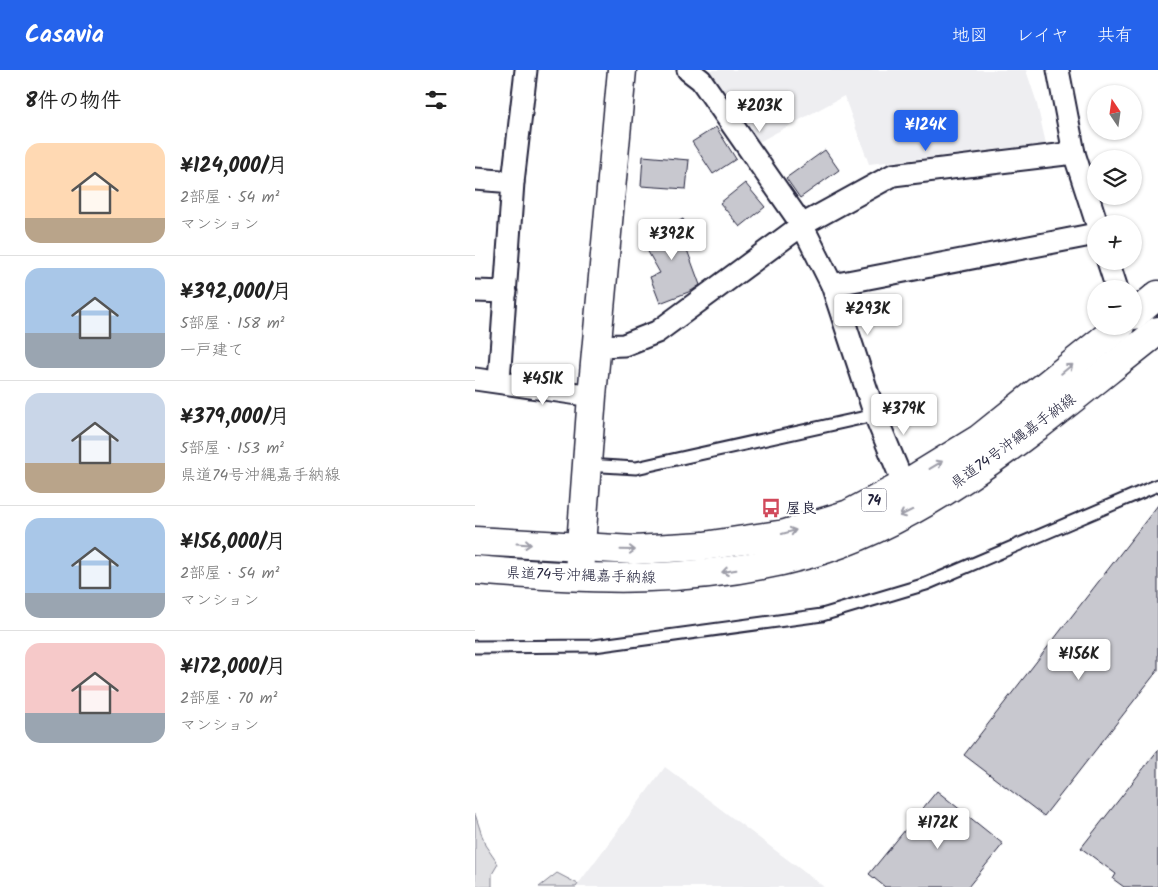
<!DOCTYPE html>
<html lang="ja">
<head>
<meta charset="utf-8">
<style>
	body { margin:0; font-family:Kalam,"Klee One",sans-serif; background:#f6f6f6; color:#222; height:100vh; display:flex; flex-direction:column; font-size:19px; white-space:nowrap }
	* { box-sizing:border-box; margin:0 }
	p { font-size:16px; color:#767676 }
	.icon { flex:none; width:28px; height:28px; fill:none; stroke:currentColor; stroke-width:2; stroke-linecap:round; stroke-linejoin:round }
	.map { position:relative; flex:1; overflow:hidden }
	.drawer { display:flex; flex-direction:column; background:#fff; width:475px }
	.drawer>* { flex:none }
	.needle { width:32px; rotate:347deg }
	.fabs { position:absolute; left:612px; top:15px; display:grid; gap:10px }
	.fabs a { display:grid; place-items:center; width:55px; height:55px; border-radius:50%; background:#fff; box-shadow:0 1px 4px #0004; font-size:25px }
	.price { position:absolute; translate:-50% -42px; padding:0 11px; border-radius:5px; background:#fff; color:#222; font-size:16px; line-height:32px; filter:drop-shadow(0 1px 2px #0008) }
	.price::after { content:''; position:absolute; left:50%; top:30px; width:15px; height:11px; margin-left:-8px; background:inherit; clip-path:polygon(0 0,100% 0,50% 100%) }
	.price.current { background:#2563eb; color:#fff }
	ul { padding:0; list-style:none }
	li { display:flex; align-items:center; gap:15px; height:125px; padding:0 25px }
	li+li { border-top:1px solid #e0e0e0 }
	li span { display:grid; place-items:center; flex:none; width:140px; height:100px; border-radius:15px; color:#555 }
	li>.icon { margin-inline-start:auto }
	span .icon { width:60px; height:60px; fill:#fffc; stroke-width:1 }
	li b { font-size:21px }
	h2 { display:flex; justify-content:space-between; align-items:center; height:60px; padding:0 25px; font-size:21px }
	header { display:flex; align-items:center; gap:30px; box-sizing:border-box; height:70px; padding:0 25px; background:#2563eb; color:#fff }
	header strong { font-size:24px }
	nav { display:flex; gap:28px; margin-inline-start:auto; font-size:18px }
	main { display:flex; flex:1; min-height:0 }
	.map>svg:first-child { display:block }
	.built { fill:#eeeef1 }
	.green { fill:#dfdfe2; stroke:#80808e }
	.building { fill:#c8c8cf; stroke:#22223b }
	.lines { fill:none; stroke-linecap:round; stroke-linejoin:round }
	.lane-casing { stroke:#22223b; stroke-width:15 }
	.street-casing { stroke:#22223b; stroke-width:25 }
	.secondary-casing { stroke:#22223b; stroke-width:31 }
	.primary-casing { stroke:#22223b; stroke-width:31 }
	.lane { stroke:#fff; stroke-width:11 }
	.street { stroke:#fff; stroke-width:21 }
	.secondary { stroke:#fff; stroke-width:28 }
	.primary { stroke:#fff; stroke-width:28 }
	.oneway { stroke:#9c9ca7 }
	.labels { text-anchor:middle; stroke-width:4.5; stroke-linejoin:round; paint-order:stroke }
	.shield { fill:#fff; stroke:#646476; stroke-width:1 }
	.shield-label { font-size:14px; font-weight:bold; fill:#22223b }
	.street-label { font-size:15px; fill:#22223b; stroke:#fff }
	.poi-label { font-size:15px; font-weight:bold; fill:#22223b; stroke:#fff; text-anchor:start }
</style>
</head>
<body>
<header>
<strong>Casavia</strong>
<nav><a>地図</a><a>レイヤ</a><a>共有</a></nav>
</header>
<main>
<section class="drawer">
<h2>8件の物件<svg class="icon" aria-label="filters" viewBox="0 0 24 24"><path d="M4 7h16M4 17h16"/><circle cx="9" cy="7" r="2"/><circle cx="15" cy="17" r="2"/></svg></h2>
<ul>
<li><span style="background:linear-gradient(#ffd9b3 75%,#b9a48a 0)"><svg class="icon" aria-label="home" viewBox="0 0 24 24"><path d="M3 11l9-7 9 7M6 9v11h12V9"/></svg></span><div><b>¥124,000/月</b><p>2部屋 · 54 m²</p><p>マンション</p></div></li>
<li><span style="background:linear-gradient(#a9c7e8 65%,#9aa5b1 0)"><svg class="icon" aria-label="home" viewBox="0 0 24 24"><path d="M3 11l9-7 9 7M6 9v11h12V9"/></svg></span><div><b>¥392,000/月</b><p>5部屋 · 158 m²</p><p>一戸建て</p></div></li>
<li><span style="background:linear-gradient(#c9d6e8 70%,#b9a48a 0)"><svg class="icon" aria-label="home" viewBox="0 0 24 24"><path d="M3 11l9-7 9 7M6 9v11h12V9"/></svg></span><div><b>¥379,000/月</b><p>5部屋 · 153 m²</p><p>県道74号沖縄嘉手納線</p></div></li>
<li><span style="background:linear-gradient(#a9c7e8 75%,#9aa5b1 0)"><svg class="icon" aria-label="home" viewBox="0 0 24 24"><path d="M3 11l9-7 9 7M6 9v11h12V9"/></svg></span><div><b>¥156,000/月</b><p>2部屋 · 54 m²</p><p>マンション</p></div></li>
<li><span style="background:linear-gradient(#f6c9c9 70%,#9aa5b1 0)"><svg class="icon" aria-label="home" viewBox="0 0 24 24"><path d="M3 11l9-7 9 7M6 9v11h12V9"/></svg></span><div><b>¥172,000/月</b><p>2部屋 · 70 m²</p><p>マンション</p></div></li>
</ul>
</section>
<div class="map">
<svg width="683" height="817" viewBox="0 0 683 817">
	<rect width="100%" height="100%" fill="#fff"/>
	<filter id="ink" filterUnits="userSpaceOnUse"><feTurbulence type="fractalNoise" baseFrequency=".02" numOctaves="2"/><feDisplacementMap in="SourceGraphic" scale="10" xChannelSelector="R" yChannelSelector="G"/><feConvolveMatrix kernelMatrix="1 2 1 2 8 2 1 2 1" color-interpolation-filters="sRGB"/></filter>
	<g filter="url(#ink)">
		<g class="built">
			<path d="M206,0H551L561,30L571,74L394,94L369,26L278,75Z"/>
			<path d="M190,697L349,817H101Z"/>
		</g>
		<g class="green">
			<path d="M0,744L10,775L23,794L17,804V817H0Z"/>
			<path d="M82,803L103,814L101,817H64Z"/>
		</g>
		<g class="building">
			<path d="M241,57L261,89L238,104L217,72Z"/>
			<path d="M350,80L364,100L325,128L311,108Z"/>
			<path d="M168,86L214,90L211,119L166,116Z"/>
			<path d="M270,113L290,137L265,157L245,133Z"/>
			<path d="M208,149L221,171L211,177L225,215L216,221L185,233L175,207L185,203L167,171Z"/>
			<path d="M683,435V600L569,746L489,685Z"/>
			<path d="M683,680V817H649L638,809L641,804L606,778Z"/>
			<path d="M462,721L528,774L493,817H410L394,804Z"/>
		</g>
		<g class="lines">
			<defs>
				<g id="lane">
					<path d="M111,395L161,398L400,345"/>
					<path d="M0,577L119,576L347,545L451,514L683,415"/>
				</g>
				<g id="street">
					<path d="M213,0L226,10L327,155L357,215L400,345L429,415"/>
					<path d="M583,0L599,83L622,154"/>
					<path d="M0,109L38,112"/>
					<path d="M633,191L642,219"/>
					<path d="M357,215L621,164"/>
					<path d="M0,221L31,222"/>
					<path d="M122,276L149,275L182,262L327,155L418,105L599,83"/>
					<path d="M0,309L117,326"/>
					<path d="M24,311L38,112L51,0"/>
				</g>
				<path id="secondary" d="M104,502L117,326L147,0"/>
				<g id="primary">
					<path d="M659,245L683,225"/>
					<path d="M0,471L159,480L229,476L310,464L374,444L429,415L504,369L645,256"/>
					<path d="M0,500C112,510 224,515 334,484C462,448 580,341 683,261"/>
				</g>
			</defs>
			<use href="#lane" class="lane-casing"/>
			<use href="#street" class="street-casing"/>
			<use href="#secondary" class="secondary-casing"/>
			<use href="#primary" class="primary-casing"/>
			<use href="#lane" class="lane"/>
			<use href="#street" class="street"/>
			<use href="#secondary" class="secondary"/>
			<use href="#primary" class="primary"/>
		</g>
		<defs><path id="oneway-shaft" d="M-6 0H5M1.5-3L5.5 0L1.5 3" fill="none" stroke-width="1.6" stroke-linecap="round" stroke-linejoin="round" transform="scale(1.25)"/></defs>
		<g class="oneway">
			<use href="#oneway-shaft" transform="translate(592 299) rotate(-39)"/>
			<use href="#oneway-shaft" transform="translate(461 395) rotate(-31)"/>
			<use href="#oneway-shaft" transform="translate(431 443) rotate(154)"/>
			<use href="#oneway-shaft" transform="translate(314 462) rotate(-15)"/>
			<use href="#oneway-shaft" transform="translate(49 474) rotate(4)"/>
			<use href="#oneway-shaft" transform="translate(153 480) rotate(1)"/>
			<use href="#oneway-shaft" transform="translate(254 501) rotate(171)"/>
		</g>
	</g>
	<defs>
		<symbol id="bus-bare" viewBox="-9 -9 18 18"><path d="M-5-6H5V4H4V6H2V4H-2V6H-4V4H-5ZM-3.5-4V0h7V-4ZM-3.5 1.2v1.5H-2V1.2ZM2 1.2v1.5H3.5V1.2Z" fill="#d1495b" stroke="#fff" stroke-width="2.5" paint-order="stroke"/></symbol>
	</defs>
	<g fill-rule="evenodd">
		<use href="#bus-bare" x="282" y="424" width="28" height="28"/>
	</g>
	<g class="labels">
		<rect class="shield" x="386.5" y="418.5" width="25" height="23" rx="4"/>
		<g class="shield-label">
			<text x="399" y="435">74</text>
		</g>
		<g class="street-label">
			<text transform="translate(538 371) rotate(-36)" y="5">県道74号沖縄嘉手納線</text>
			<text transform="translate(106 505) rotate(2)" y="5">県道74号沖縄嘉手納線</text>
		</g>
		<g class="poi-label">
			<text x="311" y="443">屋良</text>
		</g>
	</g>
</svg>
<div class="fabs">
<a><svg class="needle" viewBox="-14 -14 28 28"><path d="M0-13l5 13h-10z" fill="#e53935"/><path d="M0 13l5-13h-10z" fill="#767676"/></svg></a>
<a><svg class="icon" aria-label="layers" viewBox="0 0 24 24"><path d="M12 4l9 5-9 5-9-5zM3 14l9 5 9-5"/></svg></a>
<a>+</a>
<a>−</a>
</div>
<b class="price" style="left:285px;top:63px">¥203K</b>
<b class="price current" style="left:451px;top:82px">¥124K</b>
<b class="price" style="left:197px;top:191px">¥392K</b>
<b class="price" style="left:393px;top:266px">¥293K</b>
<b class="price" style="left:68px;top:336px">¥451K</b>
<b class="price" style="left:429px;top:366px">¥379K</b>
<b class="price" style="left:604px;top:611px">¥156K</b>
<b class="price" style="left:463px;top:780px">¥172K</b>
</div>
</main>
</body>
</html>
